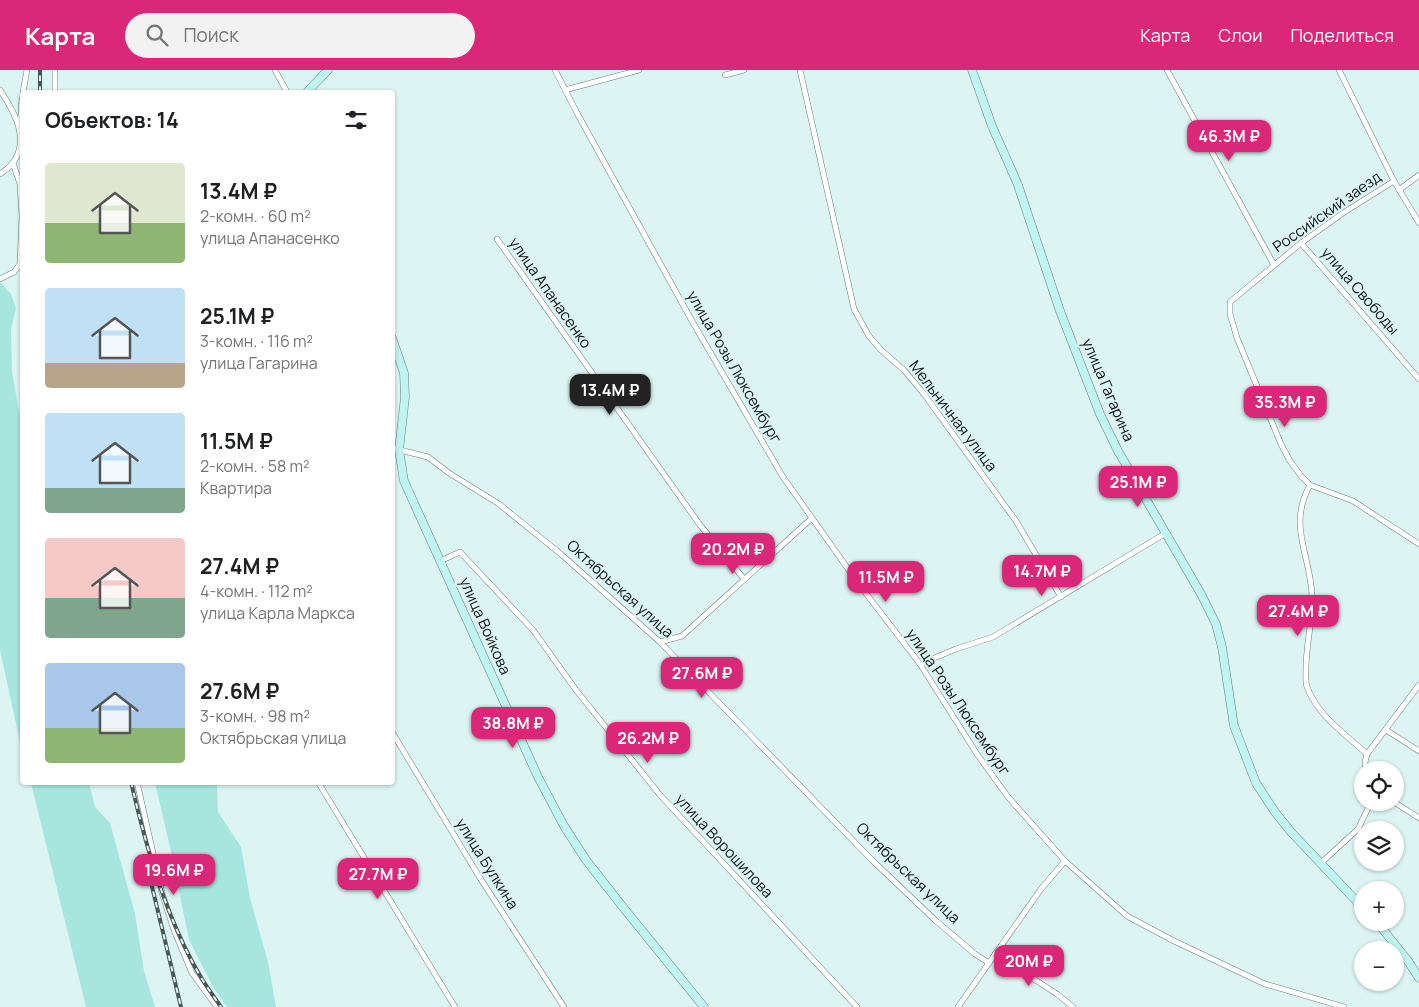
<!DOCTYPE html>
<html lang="ru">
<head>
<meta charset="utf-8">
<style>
	body { margin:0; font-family:Manrope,sans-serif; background:#f2f2f2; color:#202124; height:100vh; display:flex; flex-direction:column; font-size:19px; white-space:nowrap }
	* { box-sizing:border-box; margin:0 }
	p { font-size:16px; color:#757577 }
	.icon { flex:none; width:28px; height:28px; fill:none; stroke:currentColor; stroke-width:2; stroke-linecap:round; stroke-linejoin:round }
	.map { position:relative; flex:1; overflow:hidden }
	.side { position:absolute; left:20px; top:20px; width:375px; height:695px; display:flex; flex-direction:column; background:#fff; border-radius:5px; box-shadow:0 1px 4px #0004 }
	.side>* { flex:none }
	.fabs { position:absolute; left:1354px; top:691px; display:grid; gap:10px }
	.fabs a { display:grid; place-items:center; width:50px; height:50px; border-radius:50%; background:#fff; box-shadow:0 1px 4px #0004; font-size:25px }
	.price { position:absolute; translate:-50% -42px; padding:0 11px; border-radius:10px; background:#db2777; color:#fff; font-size:16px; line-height:32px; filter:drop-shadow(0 1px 2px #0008) }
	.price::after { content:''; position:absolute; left:50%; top:30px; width:15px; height:11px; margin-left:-8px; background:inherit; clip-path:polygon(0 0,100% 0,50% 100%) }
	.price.on { background:#222; color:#fff }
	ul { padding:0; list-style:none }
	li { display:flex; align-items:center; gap:15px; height:125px; padding:0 25px }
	li span { display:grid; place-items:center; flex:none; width:140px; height:100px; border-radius:5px; color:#555 }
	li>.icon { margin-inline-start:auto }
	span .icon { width:60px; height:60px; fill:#fffc; stroke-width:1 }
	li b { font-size:21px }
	h2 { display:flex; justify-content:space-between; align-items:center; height:60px; padding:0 25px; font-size:21px }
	header { display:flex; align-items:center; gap:30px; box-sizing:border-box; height:70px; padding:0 25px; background:#db2777; color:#fff }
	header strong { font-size:24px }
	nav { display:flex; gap:28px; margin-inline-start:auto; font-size:18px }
	.search { width:350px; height:45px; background:#f2f2f2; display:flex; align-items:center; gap:12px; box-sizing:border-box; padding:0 18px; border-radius:28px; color:#757577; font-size:19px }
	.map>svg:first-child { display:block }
	.green { fill:#a7e6df }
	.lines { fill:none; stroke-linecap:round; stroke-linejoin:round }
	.street-casing { stroke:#687e7c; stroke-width:6 }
	.secondary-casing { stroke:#687e7c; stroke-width:9 }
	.street { stroke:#fff; stroke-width:5 }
	.secondary { stroke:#bff4f1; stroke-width:8 }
	.rail-casing { stroke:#495755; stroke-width:4 }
	.rail { stroke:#dcf5f2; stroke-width:2; stroke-dasharray:5.5; stroke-linecap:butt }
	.labels { text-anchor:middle; stroke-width:4.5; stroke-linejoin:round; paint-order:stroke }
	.street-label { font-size:15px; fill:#091211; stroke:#dcf5f2 }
</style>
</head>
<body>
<header>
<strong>Карта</strong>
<div class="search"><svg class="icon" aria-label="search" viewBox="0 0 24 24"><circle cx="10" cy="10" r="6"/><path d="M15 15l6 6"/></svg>Поиск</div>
<nav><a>Карта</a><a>Слои</a><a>Поделиться</a></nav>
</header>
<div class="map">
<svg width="1419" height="937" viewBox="0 0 1419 937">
	<rect width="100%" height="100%" fill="#dcf5f2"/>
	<g class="green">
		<path d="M0,212L11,224L16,238L11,259L12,302L22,358V681L0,580Z"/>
		<path d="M31,713H89L95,737L110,753L135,844L144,901L155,937H86Z"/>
		<path d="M155,713H217L218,742L241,777L250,828L268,892L276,937H227L213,917L189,870L170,777Z"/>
	</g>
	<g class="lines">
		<defs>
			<g id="street">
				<path d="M55,0V22"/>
				<path d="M275,0L287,22"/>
				<path d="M555,0L577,43L692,251L783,407L858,513L920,594L977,684L1008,727L1065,791L1127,846L1174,871L1265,914L1344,937"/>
				<path d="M800,0L854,239L869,266L881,280L904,300L924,324L1016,451L1061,527"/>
				<path d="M1167,0L1274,195"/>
				<path d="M1339,0L1394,111L1419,153"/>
				<path d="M725,5L744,0"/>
				<path d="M0,20C14,41 31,70 12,94C9,98 4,101 0,104"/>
				<path d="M565,20L639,0"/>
				<path d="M23,22L27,0"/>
				<path d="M20,58L22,29"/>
				<path d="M1394,111L1343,143L1301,173L1230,232V244L1237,268L1281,374L1290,391L1301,406L1310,415L1353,431L1419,474"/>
				<path d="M1399,120L1419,105"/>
				<path d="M497,169L700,455L744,509"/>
				<path d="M1301,173L1419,309"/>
				<path d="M0,209L14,202L20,194L22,146L20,114L13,93"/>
				<path d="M392,378L428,387L449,403L499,434L562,485L660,572L872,790L935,850L975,884L989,893"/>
				<path d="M1310,415C1287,456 1311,486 1312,526C1313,550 1306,574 1306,598C1306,605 1305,611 1307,617C1318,646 1345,664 1367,684L1365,692L1366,700"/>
				<path d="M440,491L460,482L533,560L576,620L660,725L857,937"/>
				<path d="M660,572L682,566L812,448"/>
				<path d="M920,594L956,579L993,567L1166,463"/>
				<path d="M1386,660L1419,681"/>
				<path d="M392,662L480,808L564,937"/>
				<path d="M1367,684L1419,615"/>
				<path d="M137,712L162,823L174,860L192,903L217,937"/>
				<path d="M318,712L455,937"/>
				<path d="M1394,732L1419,748"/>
				<path d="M1321,793L1358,759L1371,732"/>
				<path d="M995,884L1057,924L1073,937"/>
				<path d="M958,937L1041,819L1065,791"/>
			</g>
			<g id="secondary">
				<path d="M972,0L992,56L1018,115L1060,241L1100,344L1118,381L1201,524L1216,554L1222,577L1234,656L1256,713L1275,742L1291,762L1362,837"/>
				<path d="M307,22L328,0"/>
				<path d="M392,268L404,303L405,327L399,380L404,411L538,707L564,756L586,790L622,836L704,937"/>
				<path d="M1377,852L1408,891L1419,908"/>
			</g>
		</defs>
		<use href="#street" class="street-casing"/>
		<use href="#secondary" class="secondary-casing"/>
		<use href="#street" class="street"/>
		<use href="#secondary" class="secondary"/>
		<defs>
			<g id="rail">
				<path d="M40,22V0"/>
				<path d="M131,712C147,780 166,849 202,909C208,919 215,928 221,937"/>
				<path d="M148,800L181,937"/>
			</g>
		</defs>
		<use href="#rail" class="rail-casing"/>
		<use href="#rail" class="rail"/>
	</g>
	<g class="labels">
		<g class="street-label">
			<text transform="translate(1327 142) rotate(-35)" y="5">Российский заезд</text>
			<text transform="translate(1360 221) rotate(49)" y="5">улица Свободы</text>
			<text transform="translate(550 223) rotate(55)" y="5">улица Апанасенко</text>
			<text transform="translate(734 297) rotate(60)" y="5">улица Розы Люксембург</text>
			<text transform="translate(1108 320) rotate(67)" y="5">улица Гагарина</text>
			<text transform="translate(953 346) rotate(53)" y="5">Мельничная улица</text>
			<text transform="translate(620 519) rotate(42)" y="5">Октябрьская улица</text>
			<text transform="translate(485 556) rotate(66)" y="5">улица Войкова</text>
			<text transform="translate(958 632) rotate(56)" y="5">улица Розы Люксембург</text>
			<text transform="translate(724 776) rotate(47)" y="5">улица Ворошилова</text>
			<text transform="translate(487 794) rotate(58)" y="5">улица Булкина</text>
			<text transform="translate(908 803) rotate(44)" y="5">Октябрьская улица</text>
		</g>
	</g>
</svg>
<div class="fabs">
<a><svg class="icon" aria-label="locate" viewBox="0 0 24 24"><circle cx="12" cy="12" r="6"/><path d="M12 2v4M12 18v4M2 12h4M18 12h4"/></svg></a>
<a><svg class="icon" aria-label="layers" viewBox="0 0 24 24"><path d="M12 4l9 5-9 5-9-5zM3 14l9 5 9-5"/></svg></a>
<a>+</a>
<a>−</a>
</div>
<b class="price" style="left:1229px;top:92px">46.3M ₽</b>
<b class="price on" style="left:610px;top:346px">13.4M ₽</b>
<b class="price" style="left:1285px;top:358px">35.3M ₽</b>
<b class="price" style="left:1138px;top:438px">25.1M ₽</b>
<b class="price" style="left:733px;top:505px">20.2M ₽</b>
<b class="price" style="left:1042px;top:527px">14.7M ₽</b>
<b class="price" style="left:886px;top:533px">11.5M ₽</b>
<b class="price" style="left:1298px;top:567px">27.4M ₽</b>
<b class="price" style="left:702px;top:629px">27.6M ₽</b>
<b class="price" style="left:513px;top:679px">38.8M ₽</b>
<b class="price" style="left:648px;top:694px">26.2M ₽</b>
<b class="price" style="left:174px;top:826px">19.6M ₽</b>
<b class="price" style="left:378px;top:830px">27.7M ₽</b>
<b class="price" style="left:1029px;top:917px">20M ₽</b>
<section class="side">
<h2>Объектов: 14<svg class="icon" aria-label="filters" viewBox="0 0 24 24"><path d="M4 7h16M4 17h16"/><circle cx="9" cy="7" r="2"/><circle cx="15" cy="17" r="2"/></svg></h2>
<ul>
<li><span style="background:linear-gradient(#dfe7d0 60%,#8fb573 0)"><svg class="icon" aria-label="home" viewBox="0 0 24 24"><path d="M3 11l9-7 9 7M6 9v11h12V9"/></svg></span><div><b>13.4M ₽</b><p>2-комн. · 60 m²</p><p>улица Апанасенко</p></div></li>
<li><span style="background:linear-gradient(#bfe0f5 75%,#b9a48a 0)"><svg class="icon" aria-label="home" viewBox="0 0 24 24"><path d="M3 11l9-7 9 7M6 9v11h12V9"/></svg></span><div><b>25.1M ₽</b><p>3-комн. · 116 m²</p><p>улица Гагарина</p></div></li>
<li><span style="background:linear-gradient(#bfe0f5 75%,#7fa58c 0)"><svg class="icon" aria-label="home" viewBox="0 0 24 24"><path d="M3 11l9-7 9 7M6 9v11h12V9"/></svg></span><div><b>11.5M ₽</b><p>2-комн. · 58 m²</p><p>Квартира</p></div></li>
<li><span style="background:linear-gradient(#f6c9c9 60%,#7fa58c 0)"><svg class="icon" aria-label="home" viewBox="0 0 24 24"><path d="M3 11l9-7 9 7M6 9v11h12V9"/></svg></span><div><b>27.4M ₽</b><p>4-комн. · 112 m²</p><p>улица Карла Маркса</p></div></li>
<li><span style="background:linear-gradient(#a9c7e8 65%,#8fb573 0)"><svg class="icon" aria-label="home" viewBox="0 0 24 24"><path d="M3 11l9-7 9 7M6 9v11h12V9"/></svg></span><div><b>27.6M ₽</b><p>3-комн. · 98 m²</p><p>Октябрьская улица</p></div></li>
</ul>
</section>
</div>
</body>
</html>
